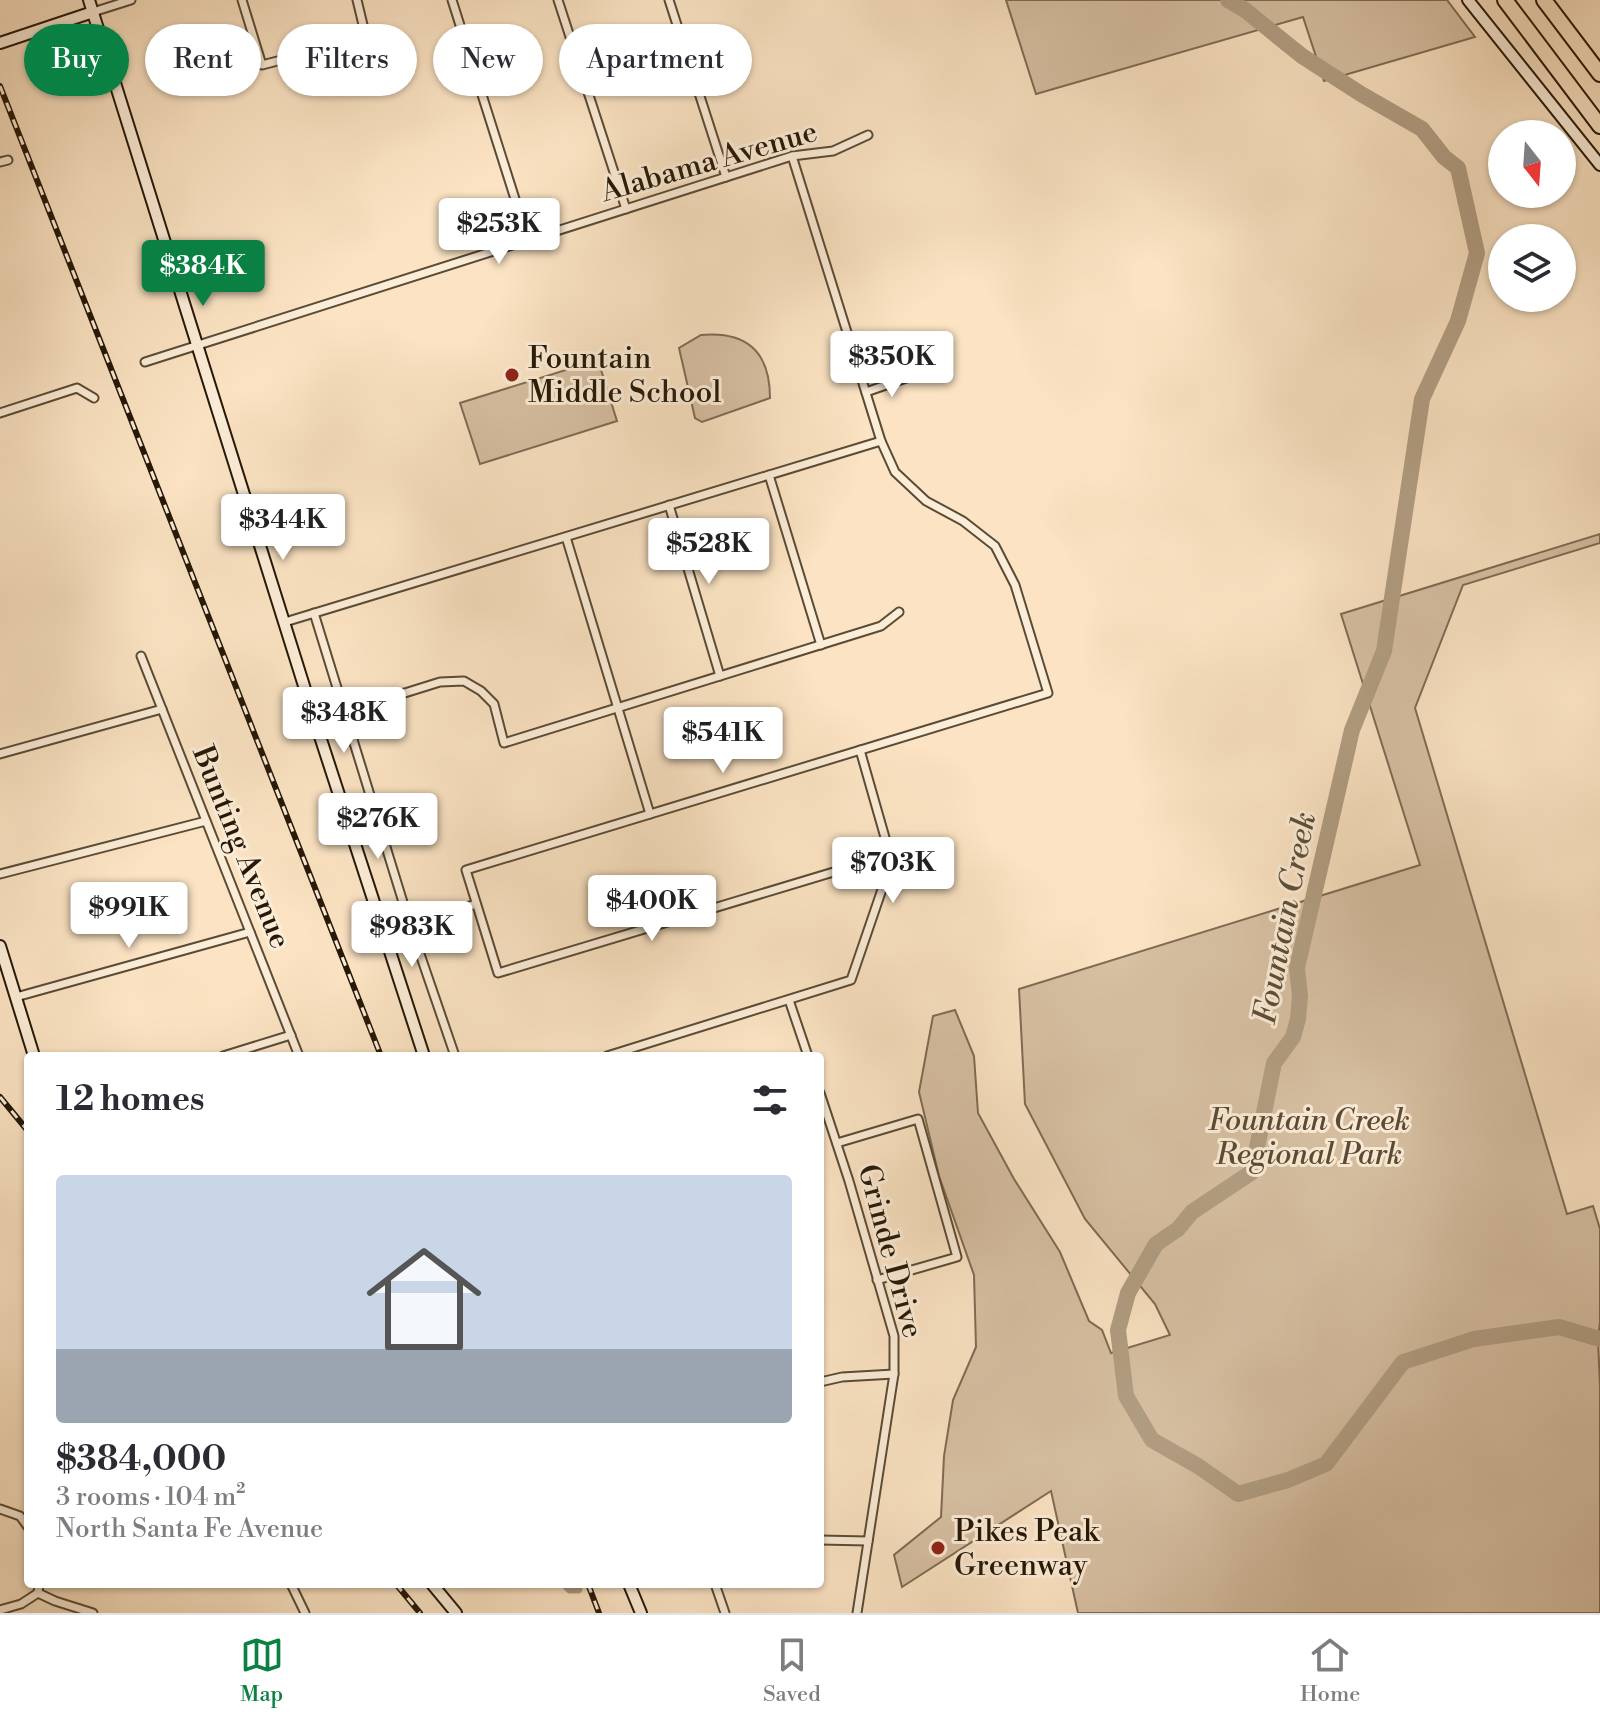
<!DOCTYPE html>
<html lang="en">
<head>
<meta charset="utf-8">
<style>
	body { margin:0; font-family:"Libre Bodoni",serif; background:#f7f7f7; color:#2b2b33; height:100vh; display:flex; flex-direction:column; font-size:30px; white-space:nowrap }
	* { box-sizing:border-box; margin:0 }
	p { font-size:26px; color:#7c7c81 }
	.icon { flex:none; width:44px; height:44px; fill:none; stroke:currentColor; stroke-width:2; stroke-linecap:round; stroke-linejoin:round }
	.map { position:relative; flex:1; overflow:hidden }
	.panel { position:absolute; left:24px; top:1052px; width:800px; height:536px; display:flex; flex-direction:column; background:#fff; border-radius:8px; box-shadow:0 2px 6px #0004 }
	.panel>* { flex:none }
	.guide { position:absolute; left:24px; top:24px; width:800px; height:72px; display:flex; gap:16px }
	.needle { width:52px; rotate:163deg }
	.controls { position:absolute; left:1488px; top:120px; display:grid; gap:16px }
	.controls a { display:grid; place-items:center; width:88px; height:88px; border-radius:50%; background:#fff; box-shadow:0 2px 6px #0004; font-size:40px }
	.price { position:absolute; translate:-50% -68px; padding:0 18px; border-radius:8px; background:#fff; color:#222; font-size:26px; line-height:52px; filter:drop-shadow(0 2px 4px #0008) }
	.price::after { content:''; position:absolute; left:50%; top:48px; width:24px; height:18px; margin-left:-12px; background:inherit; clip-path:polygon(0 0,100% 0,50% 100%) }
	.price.active { background:#0b8043; color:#fff }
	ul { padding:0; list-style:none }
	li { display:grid; align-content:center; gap:16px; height:424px; padding:0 32px }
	li span { display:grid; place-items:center; height:248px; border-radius:8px; color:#555 }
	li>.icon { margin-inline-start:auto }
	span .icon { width:144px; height:144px; fill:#fffc; stroke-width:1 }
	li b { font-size:34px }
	h2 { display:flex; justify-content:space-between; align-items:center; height:96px; padding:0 32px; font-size:34px }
	.tag { padding:0 28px; border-radius:36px; background:#fff; box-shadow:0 2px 6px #0004; font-size:28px; line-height:72px }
	.tag.active { background:#0b8043; color:#fff }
	.menu { display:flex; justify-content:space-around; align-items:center; height:112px; border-top:2px solid #e1e1e2; background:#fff; font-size:22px; color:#7c7c81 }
	.menu a { display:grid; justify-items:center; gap:4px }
	.menu .active { color:#0b8043 }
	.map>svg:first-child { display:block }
	.green { fill:#d7c0a3; stroke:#7e6c54; stroke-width:2 }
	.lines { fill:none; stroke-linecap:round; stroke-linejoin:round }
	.canal { stroke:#b29e83; stroke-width:9 }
	.river { stroke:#b29e83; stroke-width:16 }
	.street-casing { stroke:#5a4b35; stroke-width:11 }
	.secondary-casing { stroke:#251806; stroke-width:14 }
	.highway-casing { stroke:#251806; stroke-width:18 }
	.street { stroke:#fcedd8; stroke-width:7 }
	.secondary { stroke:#fcedd8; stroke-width:10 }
	.highway { stroke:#fbe3c3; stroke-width:14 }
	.rail-casing { stroke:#251806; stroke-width:6 }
	.rail { stroke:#fcedd8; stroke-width:3; stroke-dasharray:9; stroke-linecap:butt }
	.poi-dot { fill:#8f2418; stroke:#fcedd8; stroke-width:3 }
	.labels { text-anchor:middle; stroke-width:6; stroke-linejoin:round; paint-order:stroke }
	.street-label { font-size:30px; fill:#251806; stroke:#fcedd8 }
	.poi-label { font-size:30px; fill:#251806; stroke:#fcedd8; text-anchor:start }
	.park-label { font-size:30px; font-style:italic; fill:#5a4a35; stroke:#fcedd8 }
	.water-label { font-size:32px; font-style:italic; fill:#5d4e38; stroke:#fcedd8 }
</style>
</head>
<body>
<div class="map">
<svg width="1600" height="1613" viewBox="0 0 1600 1613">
	<rect width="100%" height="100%" fill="#fbe3c3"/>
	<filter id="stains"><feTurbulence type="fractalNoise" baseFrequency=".0025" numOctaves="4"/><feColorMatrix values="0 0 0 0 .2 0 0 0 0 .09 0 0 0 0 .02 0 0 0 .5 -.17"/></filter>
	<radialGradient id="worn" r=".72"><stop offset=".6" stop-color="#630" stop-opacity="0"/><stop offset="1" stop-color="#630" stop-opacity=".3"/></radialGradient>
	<g class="green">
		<path d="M1006,0H1447L1475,37L1324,81L1303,17L1036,94Z"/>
		<path d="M701,335C747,331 770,352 770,398L702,422L695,418L679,348Z"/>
		<path d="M598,360L617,421L480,464L460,403Z"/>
		<path d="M1600,534V543L1463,585L1415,708L1567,1214L1593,1206L1600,1229V1322L1598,1340L1600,1386V1613H1078L1051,1491L902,1587L894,1555L941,1517L944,1456L953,1400L976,1347L974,1275L939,1176L919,1092L933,1016L955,1010L974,1056L978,1113L1014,1179L1060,1252L1089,1321L1102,1330L1111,1353L1170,1335L1155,1304L1085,1219L1025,1104L1019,989L1420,865L1341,614Z"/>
	</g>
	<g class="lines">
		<path class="canal" d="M565,1584L570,1589H578"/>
		<path class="river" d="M1228,0L1245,10L1302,56L1361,94L1422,129L1444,157L1458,168L1477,253L1458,321L1422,399L1384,651L1352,730L1297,968L1300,996L1298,1019L1293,1037L1274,1063L1252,1172L1192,1212L1178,1229L1156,1244L1128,1293L1118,1330L1126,1396L1152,1440L1198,1466L1238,1494L1288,1480L1326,1464L1403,1362L1474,1339L1559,1327L1600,1339"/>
		<defs>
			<g id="street">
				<path d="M242,0L262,65L362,39L364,29L357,0"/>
				<path d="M452,0L528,240"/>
				<path d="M558,0L626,209"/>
				<path d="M669,0L726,177"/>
				<path d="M93,12L131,0"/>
				<path d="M792,156L881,441L895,472L926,501L963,521L995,546L1015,585L1048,693L466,870L498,973L890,855"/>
				<path d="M0,162L8,160"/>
				<path d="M145,362L792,156L833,151L868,135"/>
				<path d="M866,392L909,377"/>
				<path d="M0,413L77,388L94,398"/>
				<path d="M769,475L821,645"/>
				<path d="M669,505L720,676"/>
				<path d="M566,537L650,814"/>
				<path d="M314,613L410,925L455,1056"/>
				<path d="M285,622L881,441"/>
				<path d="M141,656L299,1056"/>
				<path d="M315,721L440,682L464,681L481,691L494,704L504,743L881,626L899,612"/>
				<path d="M0,754L162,709"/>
				<path d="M0,874L206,821"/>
				<path d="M383,933L476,904"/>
				<path d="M16,997L250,932"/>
				<path d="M789,1000L808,1056"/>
				<path d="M223,1056L291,1035"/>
				<path d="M607,1056L851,980L890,866V855L860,750"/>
				<path d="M820,1093L849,1181L894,1336V1374L857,1613"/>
				<path d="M837,1143L918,1119L957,1257L877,1280"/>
				<path d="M820,1382L842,1377L894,1374"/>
				<path d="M0,1509L20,1516L28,1527"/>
				<path d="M820,1540L868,1541"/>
				<path d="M291,1584L305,1613"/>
				<path d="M715,1584L725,1613"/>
				<path d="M38,1593L55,1601L93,1613"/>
				<path d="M0,1610L21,1604L38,1593L39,1584"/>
			</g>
			<g id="secondary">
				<path d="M89,0L315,721L424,1056"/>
				<path d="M1468,0L1600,165"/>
				<path d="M0,43L93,12"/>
				<path d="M0,946L34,1056"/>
				<path d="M432,1584L456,1613"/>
				<path d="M629,1584L641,1613"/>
			</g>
			<g id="highway">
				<path d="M1505,0L1600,126"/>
				<path d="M1544,0L1600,74"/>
			</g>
		</defs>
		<use href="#street" class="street-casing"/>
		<use href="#secondary" class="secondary-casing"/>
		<use href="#highway" class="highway-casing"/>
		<use href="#street" class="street"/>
		<use href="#secondary" class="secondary"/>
		<use href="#highway" class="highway"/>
		<defs>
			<g id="rail">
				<path d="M0,86L381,1056"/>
				<path d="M0,1097L28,1131"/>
				<path d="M396,1584L420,1613"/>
				<path d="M588,1584L599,1613"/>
			</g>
		</defs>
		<use href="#rail" class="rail-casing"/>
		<use href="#rail" class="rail"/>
	</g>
	<g class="poi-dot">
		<circle cx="512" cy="375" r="8"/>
		<circle cx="938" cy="1548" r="8"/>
	</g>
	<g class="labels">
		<g class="street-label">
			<text transform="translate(709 161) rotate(-16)" y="10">Alabama Avenue</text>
			<text transform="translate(242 847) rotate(68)" y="10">Bunting Avenue</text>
			<text transform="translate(891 1251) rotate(75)" y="10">Grinde Drive</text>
		</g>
		<g class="poi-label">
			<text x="528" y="368">Fountain<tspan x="528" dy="34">Middle School</tspan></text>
			<text x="954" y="1541">Pikes Peak<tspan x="954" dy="34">Greenway</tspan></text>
		</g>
		<g class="park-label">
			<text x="1309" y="1130">Fountain Creek<tspan x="1309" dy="34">Regional Park</tspan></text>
		</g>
		<g class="water-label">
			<text transform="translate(1284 918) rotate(-79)" y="11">Fountain Creek</text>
		</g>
	</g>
	<rect width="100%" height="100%" filter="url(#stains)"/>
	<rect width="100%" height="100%" fill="url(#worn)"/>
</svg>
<div class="controls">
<a><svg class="needle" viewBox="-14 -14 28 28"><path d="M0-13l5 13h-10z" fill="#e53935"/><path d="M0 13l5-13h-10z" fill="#7c7c81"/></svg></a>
<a><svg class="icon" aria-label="layers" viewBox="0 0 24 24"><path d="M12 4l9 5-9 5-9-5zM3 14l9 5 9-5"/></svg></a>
</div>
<b class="price" style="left:499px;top:266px">$253K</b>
<b class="price active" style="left:203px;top:308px">$384K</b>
<b class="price" style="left:892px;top:399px">$350K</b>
<b class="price" style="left:283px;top:562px">$344K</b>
<b class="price" style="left:709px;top:586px">$528K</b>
<b class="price" style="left:344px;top:755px">$348K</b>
<b class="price" style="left:723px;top:775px">$541K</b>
<b class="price" style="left:378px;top:861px">$276K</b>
<b class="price" style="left:893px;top:905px">$703K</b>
<b class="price" style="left:652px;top:943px">$400K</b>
<b class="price" style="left:129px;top:950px">$991K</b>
<b class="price" style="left:412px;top:969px">$983K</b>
<div class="guide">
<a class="tag active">Buy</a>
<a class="tag">Rent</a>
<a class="tag">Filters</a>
<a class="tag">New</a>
<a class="tag">Apartment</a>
</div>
<section class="panel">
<h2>12 homes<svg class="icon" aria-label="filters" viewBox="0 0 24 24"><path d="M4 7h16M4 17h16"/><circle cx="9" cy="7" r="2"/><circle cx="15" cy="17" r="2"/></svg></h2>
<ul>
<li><span style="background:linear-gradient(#c9d6e8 70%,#9aa5b1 0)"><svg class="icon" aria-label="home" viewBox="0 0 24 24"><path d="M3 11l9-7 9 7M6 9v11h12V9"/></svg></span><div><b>$384,000</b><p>3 rooms · 104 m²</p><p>North Santa Fe Avenue</p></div></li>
</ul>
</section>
</div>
<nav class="menu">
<a class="active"><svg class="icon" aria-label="map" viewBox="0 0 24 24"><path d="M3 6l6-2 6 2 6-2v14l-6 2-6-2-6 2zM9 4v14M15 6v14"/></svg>Map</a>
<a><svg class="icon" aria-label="saved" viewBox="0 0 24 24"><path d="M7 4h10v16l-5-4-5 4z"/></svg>Saved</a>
<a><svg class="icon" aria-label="home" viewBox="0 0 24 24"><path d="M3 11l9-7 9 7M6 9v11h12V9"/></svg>Home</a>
</nav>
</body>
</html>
